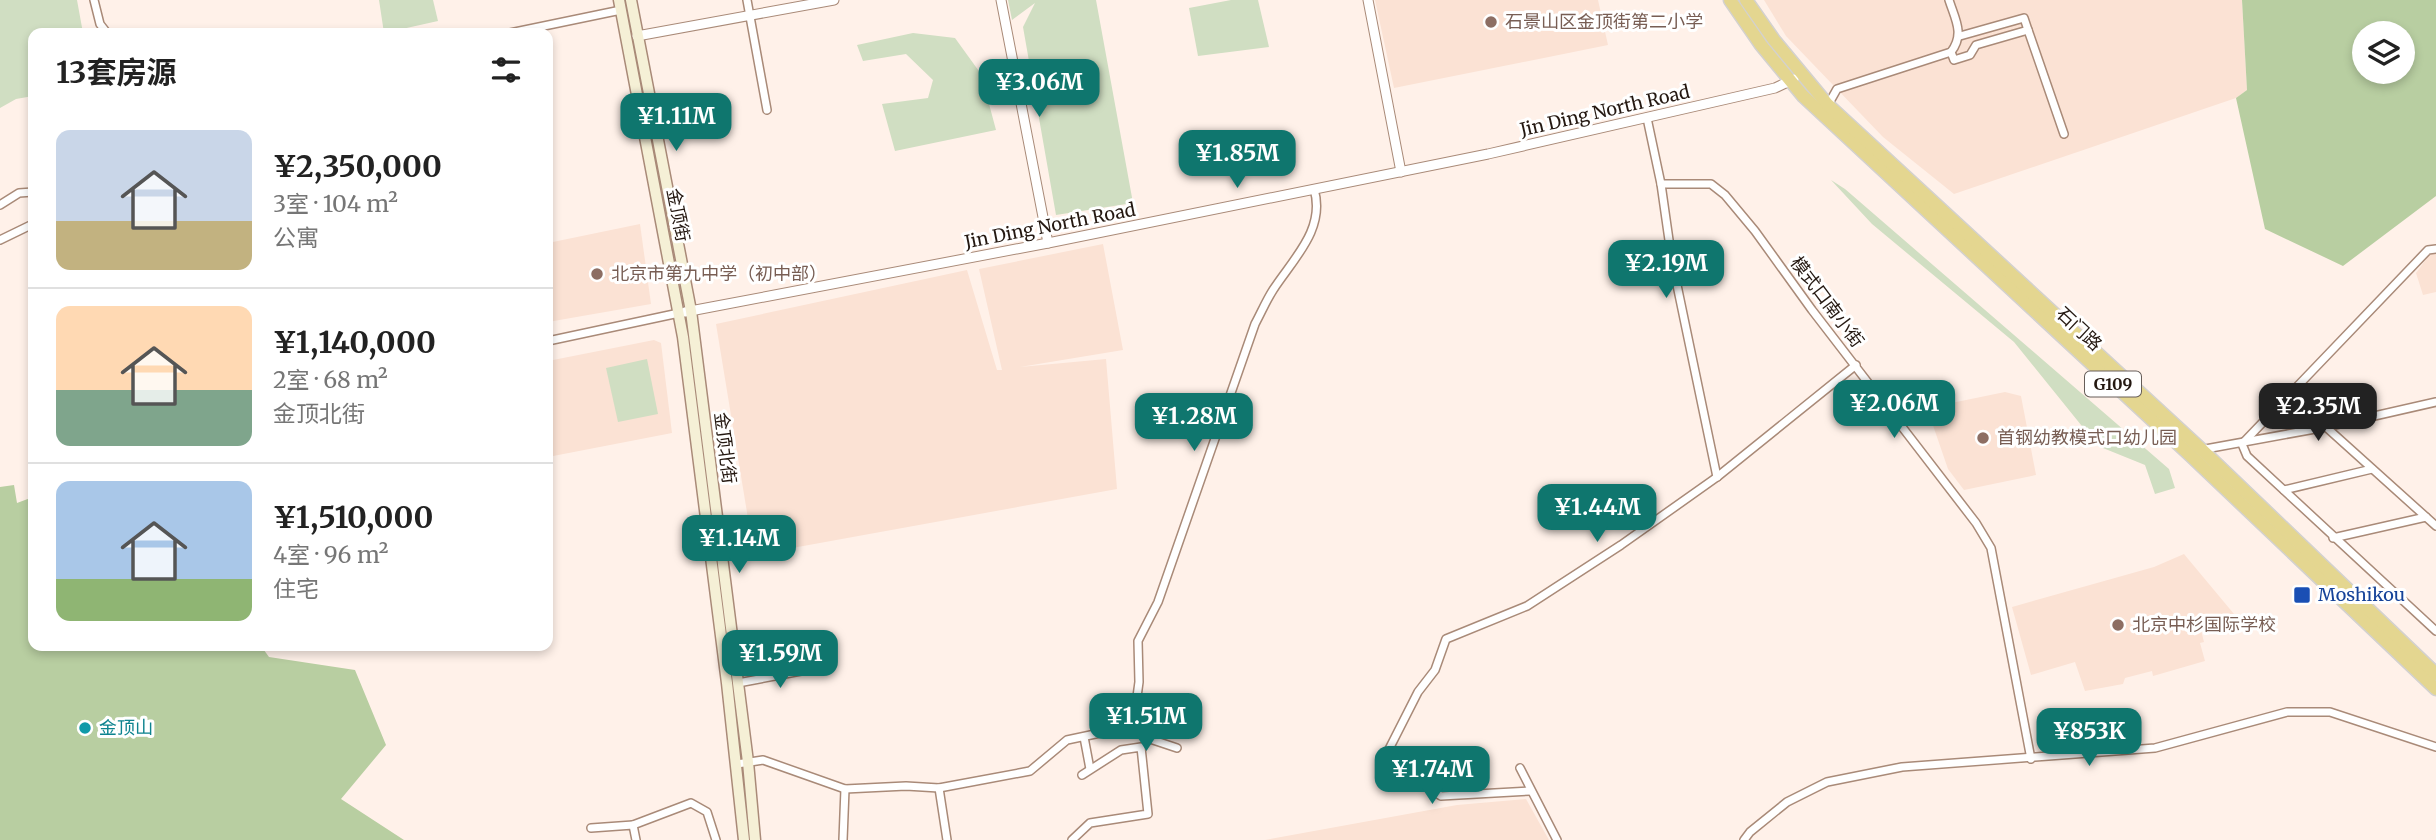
<!DOCTYPE html>
<html lang="zh">
<head>
<meta charset="utf-8">
<style>
	body { margin:0; font-family:Merriweather,"Noto Sans SC",serif; background:#f2f2f2; color:#222; height:100vh; display:flex; flex-direction:column; font-size:26px; white-space:nowrap }
	* { box-sizing:border-box; margin:0 }
	p { font-size:23px; color:#767676 }
	.icon { flex:none; width:38px; height:38px; fill:none; stroke:currentColor; stroke-width:2; stroke-linecap:round; stroke-linejoin:round }
	.map { position:relative; flex:1; overflow:hidden }
	.sheet { position:absolute; left:28px; top:28px; width:525px; height:623px; display:flex; flex-direction:column; background:#fff; border-radius:14px; box-shadow:0 4px 10px #0003 }
	.sheet>* { flex:none }
	.fabs { position:absolute; left:2352px; top:21px; display:grid; gap:14px }
	.fabs a { display:grid; place-items:center; width:63px; height:63px; border-radius:50%; background:#fff; box-shadow:0 4px 10px #0003; font-size:35px }
	.price { position:absolute; translate:-50% -60px; padding:0 16px; border-radius:14px; background:#0f766e; color:#fff; font-size:23px; line-height:46px; filter:drop-shadow(0 2px 4px #0008) }
	.price::after { content:''; position:absolute; left:50%; top:42px; width:21px; height:16px; margin-left:-10px; background:inherit; clip-path:polygon(0 0,100% 0,50% 100%) }
	.price.on { background:#222; color:#fff }
	ul { padding:0; list-style:none }
	li { display:flex; align-items:center; gap:21px; height:175px; padding:0 28px }
	li+li { border-top:2px solid #e0e0e0 }
	li span { display:grid; place-items:center; flex:none; width:196px; height:140px; border-radius:14px; color:#555 }
	li>.icon { margin-inline-start:auto }
	span .icon { width:84px; height:84px; fill:#fffc; stroke-width:1 }
	li b { font-size:30px }
	h2 { display:flex; justify-content:space-between; align-items:center; height:84px; padding:0 28px; font-size:30px }
	.map>svg:first-child { display:block }
	.built { fill:#fbe2d4 }
	.green { fill:#d0dec2 }
	.forest { fill:#b8cea1; fill-rule:evenodd }
	.lines { fill:none; stroke-linecap:round; stroke-linejoin:round }
	.minor-casing { stroke:#a98a78; stroke-width:10 }
	.tertiary-casing { stroke:#a98a78; stroke-width:11 }
	.secondary-casing { stroke:#a98a78; stroke-width:13 }
	.trunk-casing { stroke:#d3d1cf; stroke-width:15 }
	.minor { stroke:#fff; stroke-width:7 }
	.tertiary { stroke:#fff; stroke-width:9 }
	.secondary { stroke:#f5f0d6; stroke-width:10 }
	.trunk { stroke:#e4d690; stroke-width:12 }
	.education-dot { fill:#8d6e63; stroke:#fff; stroke-width:2.5 }
	.transit-dot { fill:#1a4fb4; stroke:#fff; stroke-width:2.5 }
	.culture-dot { fill:#0f9aa8; stroke:#fff; stroke-width:2.5 }
	.labels { text-anchor:middle; stroke-width:6; stroke-linejoin:round; paint-order:stroke }
	.shield { fill:#fff; stroke:#665d58; stroke-width:2 }
	.shield-label { font-size:16px; font-weight:bold; fill:#241811 }
	.education-label { font-size:18px; fill:#785e54; stroke:#fff; text-anchor:start }
	.street-label { font-size:18px; fill:#241811; stroke:#fff }
	.transit-label { font-size:18px; fill:#164399; stroke:#fff; text-anchor:start }
	.culture-label { font-size:18px; fill:#0d838f; stroke:#fff; text-anchor:start }
</style>
</head>
<body>
<div class="map">
<svg width="2436" height="840" viewBox="0 0 2436 840">
	<rect width="100%" height="100%" fill="#fff1e9"/>
	<g class="built">
		<path d="M1375,0H1598L1608,45L1394,88Z"/>
		<path d="M1764,0H2242L2247,90L2236,98L1954,194L1883,137L1786,36Z"/>
		<path d="M640,224L651,304L548,322V243Z"/>
		<path d="M1103,244L1123,350L1020,367L1106,359L1117,489L754,555L716,324L967,270L997,370H1002L979,269Z"/>
		<path d="M2436,253V292L2423,295L2416,273L2430,254Z"/>
		<path d="M654,340L661,343L672,433L548,457V361Z"/>
		<path d="M2005,392L2021,396L2036,475L1964,490L1948,469L1927,408Z"/>
		<path d="M2184,554L2239,620L2201,630L2204,642L2200,643L2205,661L2153,676L2152,671L2125,678L2123,684L2085,691L2075,662L2031,675L2012,607L2154,567Z"/>
		<path d="M1526,799L1549,840H1265L1457,805Z"/>
	</g>
	<g class="green">
		<path d="M0,0H77L83,33H33V96L16,99L0,108Z"/>
		<path d="M379,0H433L438,21L384,33Z"/>
		<path d="M1008,0H1096L1133,203L1056,215L1023,27L1035,3L1012,20Z"/>
		<path d="M1231,0H1258L1269,47L1198,56L1189,8Z"/>
		<path d="M913,33L955,38L981,74L996,130L895,151L882,104L928,98L933,80L906,54L863,61L857,45Z"/>
		<path d="M1831,180L1845,189L2169,469L2175,488L2155,494L2145,465L2098,446L2014,342L1872,224Z"/>
		<path d="M647,359L658,414L618,422L606,368Z"/>
	</g>
	<g class="forest">
		<path d="M2242,0H2436V196L2343,266L2265,229L2236,98L2247,90ZM2364,33H2403V72H2364Z"/>
		<path d="M14,485L17,503L33,497V646H261L269,657L355,670L386,745L341,799L404,840H0V487Z"/>
	</g>
	<g class="lines">
		<defs>
			<g id="minor">
				<path d="M94,0L100,24L107,33"/>
				<path d="M747,0L767,110"/>
				<path d="M2028,30L2064,134"/>
				<path d="M510,33L621,10"/>
				<path d="M1951,52L1954,60L1970,55L1976,45L2028,30L2024,18L1960,36"/>
				<path d="M1828,105L1837,89L1951,52C1965,34 1955,19 1949,0"/>
				<path d="M1647,118L1661,184L1672,261L1717,477"/>
				<path d="M1661,184H1711L1725,195L1755,231L1812,310L1976,523L1991,548L2031,759"/>
				<path d="M0,205L19,193L33,192"/>
				<path d="M0,240L33,224"/>
				<path d="M2436,249L2428,250L2242,444L2247,456L2436,631"/>
				<path d="M548,341L679,313"/>
				<path d="M2326,427L2436,526"/>
				<path d="M2200,450L2326,427L2436,402"/>
				<path d="M2284,490L2372,469"/>
				<path d="M2333,538L2426,517"/>
				<path d="M738,683L817,668"/>
				<path d="M1133,726L1139,682L1138,641L1158,602L1255,324C1261,313 1266,301 1273,290C1293,259 1326,229 1314,189"/>
				<path d="M1133,726L1147,738L1177,748"/>
				<path d="M1084,737L1090,769"/>
				<path d="M737,764L763,760L845,789L906,786L939,788L1030,771L1067,740L1133,726"/>
				<path d="M1520,768L1557,840"/>
				<path d="M939,788L947,840"/>
				<path d="M1530,791L1441,796L1428,788L1424,773L1401,774L1384,759L1418,692L1435,670L1446,639L1527,606L1621,545L1717,477L1856,365"/>
				<path d="M633,825L691,803L707,812L716,840"/>
				<path d="M591,828L633,825L636,840"/>
				<path d="M843,840L845,789"/>
				<path d="M1072,840L1090,823L1148,814L1141,747L1121,750L1082,775"/>
				<path d="M1744,840L1750,832L1787,802L1827,782L1902,767L2155,748L2287,712H2330L2436,747"/>
			</g>
			<g id="tertiary">
				<path d="M1001,0L1048,243"/>
				<path d="M1368,0L1401,172"/>
				<path d="M637,36L834,0"/>
				<path d="M685,312L1048,243L1488,154L1775,88L1794,79"/>
			</g>
			<g id="secondary">
				<path d="M619,0L683,337L727,683L744,840"/>
				<path d="M631,0L691,311L748,762L755,840"/>
			</g>
			<g id="trunk">
				<path d="M1730,0L1761,45L1803,96L2190,455L2436,689"/>
				<path d="M1746,0L1774,40L1828,105L2201,449L2436,674"/>
			</g>
		</defs>
		<use href="#minor" class="minor-casing"/>
		<use href="#tertiary" class="tertiary-casing"/>
		<use href="#secondary" class="secondary-casing"/>
		<use href="#trunk" class="trunk-casing"/>
		<use href="#minor" class="minor"/>
		<use href="#tertiary" class="tertiary"/>
		<use href="#secondary" class="secondary"/>
		<use href="#trunk" class="trunk"/>
	</g>
	<g class="education-dot">
		<circle cx="1491" cy="22" r="7"/>
		<circle cx="597" cy="274" r="7"/>
		<circle cx="1983" cy="438" r="7"/>
		<circle cx="2118" cy="625" r="7"/>
	</g>
	<rect class="transit-dot" x="2293" y="586" width="18" height="18" rx="3.5"/>
	<circle class="culture-dot" cx="85" cy="728" r="7"/>
	<g class="labels">
		<rect class="shield" x="2085" y="371.5" width="56" height="25" rx="5"/>
		<g class="shield-label">
			<text x="2113" y="390">G109</text>
		</g>
		<g class="education-label">
			<text x="1505" y="28">石景山区金顶街第二小学</text>
			<text x="611" y="280">北京市第九中学（初中部）</text>
			<text x="1997" y="444">首钢幼教模式口幼儿园</text>
			<text x="2132" y="631">北京中杉国际学校</text>
		</g>
		<g class="street-label">
			<text transform="translate(1605 111) rotate(-13)" y="6">Jin Ding North Road</text>
			<text transform="translate(678 215) rotate(79)" y="6">金顶街</text>
			<text transform="translate(1050 226) rotate(-11)" y="6">Jin Ding North Road</text>
			<text transform="translate(1827 302) rotate(53)" y="6">模式口南小街</text>
			<text transform="translate(2079 329) rotate(43)" y="6">石门路</text>
			<text transform="translate(725 448) rotate(83)" y="6">金顶北街</text>
		</g>
		<g class="transit-label">
			<text x="2318" y="601">Moshikou</text>
		</g>
		<g class="culture-label">
			<text x="99" y="734">金顶山</text>
		</g>
	</g>
</svg>
<div class="fabs">
<a><svg class="icon" aria-label="layers" viewBox="0 0 24 24"><path d="M12 4l9 5-9 5-9-5zM3 14l9 5 9-5"/></svg></a>
</div>
<b class="price" style="left:1039px;top:119px">¥3.06M</b>
<b class="price" style="left:676px;top:153px">¥1.11M</b>
<b class="price" style="left:1237px;top:190px">¥1.85M</b>
<b class="price" style="left:1666px;top:300px">¥2.19M</b>
<b class="price" style="left:1894px;top:440px">¥2.06M</b>
<b class="price on" style="left:2318px;top:443px">¥2.35M</b>
<b class="price" style="left:1194px;top:453px">¥1.28M</b>
<b class="price" style="left:1597px;top:544px">¥1.44M</b>
<b class="price" style="left:739px;top:575px">¥1.14M</b>
<b class="price" style="left:780px;top:690px">¥1.59M</b>
<b class="price" style="left:1146px;top:753px">¥1.51M</b>
<b class="price" style="left:2089px;top:768px">¥853K</b>
<b class="price" style="left:1432px;top:806px">¥1.74M</b>
<section class="sheet">
<h2>13套房源<svg class="icon" aria-label="filters" viewBox="0 0 24 24"><path d="M4 7h16M4 17h16"/><circle cx="9" cy="7" r="2"/><circle cx="15" cy="17" r="2"/></svg></h2>
<ul>
<li><span style="background:linear-gradient(#c9d6e8 65%,#c2b280 0)"><svg class="icon" aria-label="home" viewBox="0 0 24 24"><path d="M3 11l9-7 9 7M6 9v11h12V9"/></svg></span><div><b>¥2,350,000</b><p>3室 · 104 m²</p><p>公寓</p></div></li>
<li><span style="background:linear-gradient(#ffd9b3 60%,#7fa58c 0)"><svg class="icon" aria-label="home" viewBox="0 0 24 24"><path d="M3 11l9-7 9 7M6 9v11h12V9"/></svg></span><div><b>¥1,140,000</b><p>2室 · 68 m²</p><p>金顶北街</p></div></li>
<li><span style="background:linear-gradient(#a9c7e8 70%,#8fb573 0)"><svg class="icon" aria-label="home" viewBox="0 0 24 24"><path d="M3 11l9-7 9 7M6 9v11h12V9"/></svg></span><div><b>¥1,510,000</b><p>4室 · 96 m²</p><p>住宅</p></div></li>
</ul>
</section>
</div>
</body>
</html>
